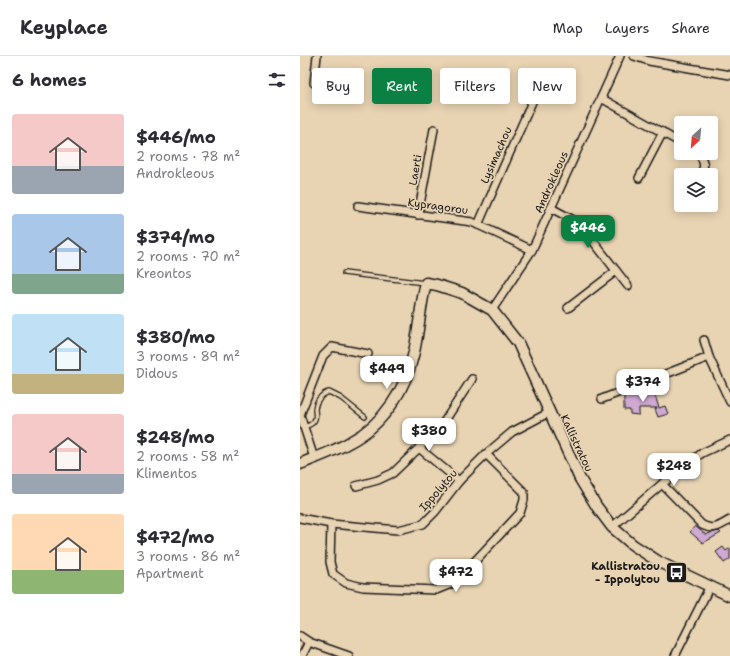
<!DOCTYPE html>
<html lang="en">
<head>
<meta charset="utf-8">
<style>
	body { margin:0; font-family:"Shantell Sans",sans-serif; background:#f2f2f3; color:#2b2b33; height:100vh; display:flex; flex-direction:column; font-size:15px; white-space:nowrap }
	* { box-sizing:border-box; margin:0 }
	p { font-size:13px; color:#7c7c81 }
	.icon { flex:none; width:22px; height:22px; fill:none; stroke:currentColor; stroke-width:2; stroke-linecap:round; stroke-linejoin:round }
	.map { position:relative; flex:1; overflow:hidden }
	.details { display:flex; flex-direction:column; background:#fff; width:300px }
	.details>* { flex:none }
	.banner { position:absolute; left:12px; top:12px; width:358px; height:36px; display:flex; gap:8px }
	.needle { width:26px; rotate:206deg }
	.fabs { position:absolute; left:374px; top:60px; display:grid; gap:8px }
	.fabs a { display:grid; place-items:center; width:44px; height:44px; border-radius:4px; background:#fff; box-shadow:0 2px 10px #0003; font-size:20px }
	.price { position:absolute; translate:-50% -34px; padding:0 9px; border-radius:8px; background:#fff; color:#222; font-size:13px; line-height:26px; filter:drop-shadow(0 1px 2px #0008) }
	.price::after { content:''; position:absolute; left:50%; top:24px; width:12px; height:9px; margin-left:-6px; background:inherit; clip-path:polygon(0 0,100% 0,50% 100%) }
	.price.active { background:#0b8043; color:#fff }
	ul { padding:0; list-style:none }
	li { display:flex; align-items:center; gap:12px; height:100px; padding:0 12px }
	li span { display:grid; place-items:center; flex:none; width:112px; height:80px; border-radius:4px; color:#555 }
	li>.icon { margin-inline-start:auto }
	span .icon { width:48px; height:48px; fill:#fffc; stroke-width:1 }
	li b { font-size:17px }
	h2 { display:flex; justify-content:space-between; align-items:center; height:48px; padding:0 12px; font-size:17px }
	.tag { padding:0 14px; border-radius:4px; background:#fff; box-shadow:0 2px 10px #0003; font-size:14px; line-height:36px }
	.tag.active { background:#0b8043; color:#fff }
	header { display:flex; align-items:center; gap:24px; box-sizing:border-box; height:56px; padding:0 20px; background:#fff; border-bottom:1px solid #e1e1e2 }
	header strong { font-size:19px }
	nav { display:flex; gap:22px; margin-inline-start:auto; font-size:14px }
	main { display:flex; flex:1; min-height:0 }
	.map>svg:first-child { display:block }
	.building { fill:#cfa9d1; stroke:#1c1c1c }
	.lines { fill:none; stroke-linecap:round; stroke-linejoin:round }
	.lane-casing { stroke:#1c1c1c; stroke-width:6 }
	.street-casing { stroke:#1c1c1c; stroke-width:10 }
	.secondary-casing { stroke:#1c1c1c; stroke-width:13 }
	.lane { stroke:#e8d3b2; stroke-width:3.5 }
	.street { stroke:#e8d3b2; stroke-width:7 }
	.secondary { stroke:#e8d3b2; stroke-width:10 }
	.labels { text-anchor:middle; stroke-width:3.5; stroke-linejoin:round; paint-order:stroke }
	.street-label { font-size:11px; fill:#1c1c1c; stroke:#e8d3b2 }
	.poi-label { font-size:11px; font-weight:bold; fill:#1c1c1c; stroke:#e8d3b2; text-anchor:end }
</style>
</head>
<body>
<header>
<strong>Keyplace</strong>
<nav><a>Map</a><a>Layers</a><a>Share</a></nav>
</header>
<main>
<section class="details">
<h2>6 homes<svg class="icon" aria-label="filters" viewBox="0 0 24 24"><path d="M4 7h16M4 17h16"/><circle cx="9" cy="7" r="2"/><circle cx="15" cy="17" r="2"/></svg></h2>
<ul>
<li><span style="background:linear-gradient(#f6c9c9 65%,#9aa5b1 0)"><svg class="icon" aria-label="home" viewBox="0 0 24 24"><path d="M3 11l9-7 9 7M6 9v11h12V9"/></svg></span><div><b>$446/mo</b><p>2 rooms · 78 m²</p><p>Androkleous</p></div></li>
<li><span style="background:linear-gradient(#a9c7e8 75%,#7fa58c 0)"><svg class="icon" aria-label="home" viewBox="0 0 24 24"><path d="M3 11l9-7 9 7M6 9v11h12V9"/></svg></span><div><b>$374/mo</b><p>2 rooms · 70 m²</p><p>Kreontos</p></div></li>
<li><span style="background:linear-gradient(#bfe0f5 75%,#c2b280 0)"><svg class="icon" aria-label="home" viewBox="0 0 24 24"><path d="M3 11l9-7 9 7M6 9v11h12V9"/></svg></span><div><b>$380/mo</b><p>3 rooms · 89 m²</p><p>Didous</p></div></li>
<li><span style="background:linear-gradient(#f6c9c9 75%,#9aa5b1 0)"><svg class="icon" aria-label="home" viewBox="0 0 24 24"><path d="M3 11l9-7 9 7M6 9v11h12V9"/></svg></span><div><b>$248/mo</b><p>2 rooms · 58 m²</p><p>Klimentos</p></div></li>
<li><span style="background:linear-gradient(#ffd9b3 70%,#8fb573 0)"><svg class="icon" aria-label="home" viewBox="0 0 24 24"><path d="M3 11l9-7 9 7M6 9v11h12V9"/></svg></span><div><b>$472/mo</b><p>3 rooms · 86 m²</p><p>Apartment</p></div></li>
</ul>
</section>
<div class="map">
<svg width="430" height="600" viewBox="0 0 430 600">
	<rect width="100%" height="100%" fill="#e8d3b2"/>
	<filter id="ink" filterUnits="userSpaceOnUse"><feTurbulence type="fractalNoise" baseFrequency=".025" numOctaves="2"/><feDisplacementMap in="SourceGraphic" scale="8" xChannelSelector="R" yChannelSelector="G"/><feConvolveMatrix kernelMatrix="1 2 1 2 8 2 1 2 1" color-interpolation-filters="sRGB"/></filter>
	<g filter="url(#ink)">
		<g class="building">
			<path d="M342,333H343V337L353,333L359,352L365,350L368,358L358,361L355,353L357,352H339V359L330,358V354H324V340Z"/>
			<path d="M395,470L406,479L410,477L419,475L421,477L403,487L390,476Z"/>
			<path d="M423,491L426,495L430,492V503L424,507L416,496Z"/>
		</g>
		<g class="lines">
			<defs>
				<g id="lane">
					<path d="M44,217L125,227"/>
					<path d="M3,371C7,370 12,369 14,365C17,361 15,357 15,353C16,344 22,338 29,336L41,342L65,361"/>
				</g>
				<g id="street">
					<path d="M334,0L349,5L430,19"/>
					<path d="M14,27L17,0"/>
					<path d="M301,42L381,87"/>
					<path d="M398,97C404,105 406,110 400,119"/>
					<path d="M339,122L363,76"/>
					<path d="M58,150L172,166L232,194"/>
					<path d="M251,152L279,167L328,230"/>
					<path d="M118,159L134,73"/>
					<path d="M178,169L235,39"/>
					<path d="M268,252L316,215"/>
					<path d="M192,254L232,194L320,0"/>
					<path d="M404,284L409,301L430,346"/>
					<path d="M302,343L409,301"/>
					<path d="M0,359L23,300L32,291L68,298"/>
					<path d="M0,359L14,402"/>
					<path d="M119,392L159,425"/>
					<path d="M362,428L402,469C414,475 419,470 430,464"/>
					<path d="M56,430L78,424L93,417L119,392L144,366L172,323"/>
					<path d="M0,462L31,468L98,474L123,468L135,456L159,425L186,398L212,376L250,356"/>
					<path d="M31,468L30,506L33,518L46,527L63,531L136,534L151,528L160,521L220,457L224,444V436L186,398"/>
					<path d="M312,471L362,428L402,397L430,384"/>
					<path d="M0,580L9,586L49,600"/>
					<path d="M2,600L9,586"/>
					<path d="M375,600L410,530"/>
				</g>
				<path id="secondary" d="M0,408C17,401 35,395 50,386C84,368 106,333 114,296C119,274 120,250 126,227L137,229L162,237L192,254L218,287L280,423L297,451L312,471L333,489L359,506L430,540"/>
			</defs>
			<use href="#lane" class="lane-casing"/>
			<use href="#street" class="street-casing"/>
			<use href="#secondary" class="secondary-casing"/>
			<use href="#lane" class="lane"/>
			<use href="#street" class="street"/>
			<use href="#secondary" class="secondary"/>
		</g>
	</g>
	<defs>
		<symbol id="bus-square" viewBox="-11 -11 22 22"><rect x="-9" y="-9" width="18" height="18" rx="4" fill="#1c1c1c" stroke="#e8d3b2"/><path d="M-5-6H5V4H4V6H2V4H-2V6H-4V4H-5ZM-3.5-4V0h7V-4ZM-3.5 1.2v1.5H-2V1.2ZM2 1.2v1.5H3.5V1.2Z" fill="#fff"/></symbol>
	</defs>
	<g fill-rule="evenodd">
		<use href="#bus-square" x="364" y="504" width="25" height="25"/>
	</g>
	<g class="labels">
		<g class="street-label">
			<text transform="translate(196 99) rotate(-66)" y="4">Lysimachou</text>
			<text transform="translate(115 114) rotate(-80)" y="4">Laerti</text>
			<text transform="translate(251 126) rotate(-66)" y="4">Androkleous</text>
			<text transform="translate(138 150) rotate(8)" y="4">Kypragorou</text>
			<text transform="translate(277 387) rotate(65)" y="4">Kallistratou</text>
			<text transform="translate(138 434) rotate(-49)" y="4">Ippolytou</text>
		</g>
		<g class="poi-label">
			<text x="360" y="514">Kallistratou<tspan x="360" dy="13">- Ippolytou</tspan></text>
		</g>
	</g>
</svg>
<div class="fabs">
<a><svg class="needle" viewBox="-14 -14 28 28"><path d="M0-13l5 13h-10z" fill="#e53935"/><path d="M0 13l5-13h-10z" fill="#7c7c81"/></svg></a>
<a><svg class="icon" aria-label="layers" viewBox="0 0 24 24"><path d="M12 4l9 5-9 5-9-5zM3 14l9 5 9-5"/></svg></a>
</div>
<b class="price active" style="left:288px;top:193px">$446</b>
<b class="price" style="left:87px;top:334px">$449</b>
<b class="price" style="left:343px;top:347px">$374</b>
<b class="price" style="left:129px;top:396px">$380</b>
<b class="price" style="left:374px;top:431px">$248</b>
<b class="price" style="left:156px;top:537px">$472</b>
<div class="banner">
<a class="tag">Buy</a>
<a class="tag active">Rent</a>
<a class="tag">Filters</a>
<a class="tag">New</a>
</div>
</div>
</main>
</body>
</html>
